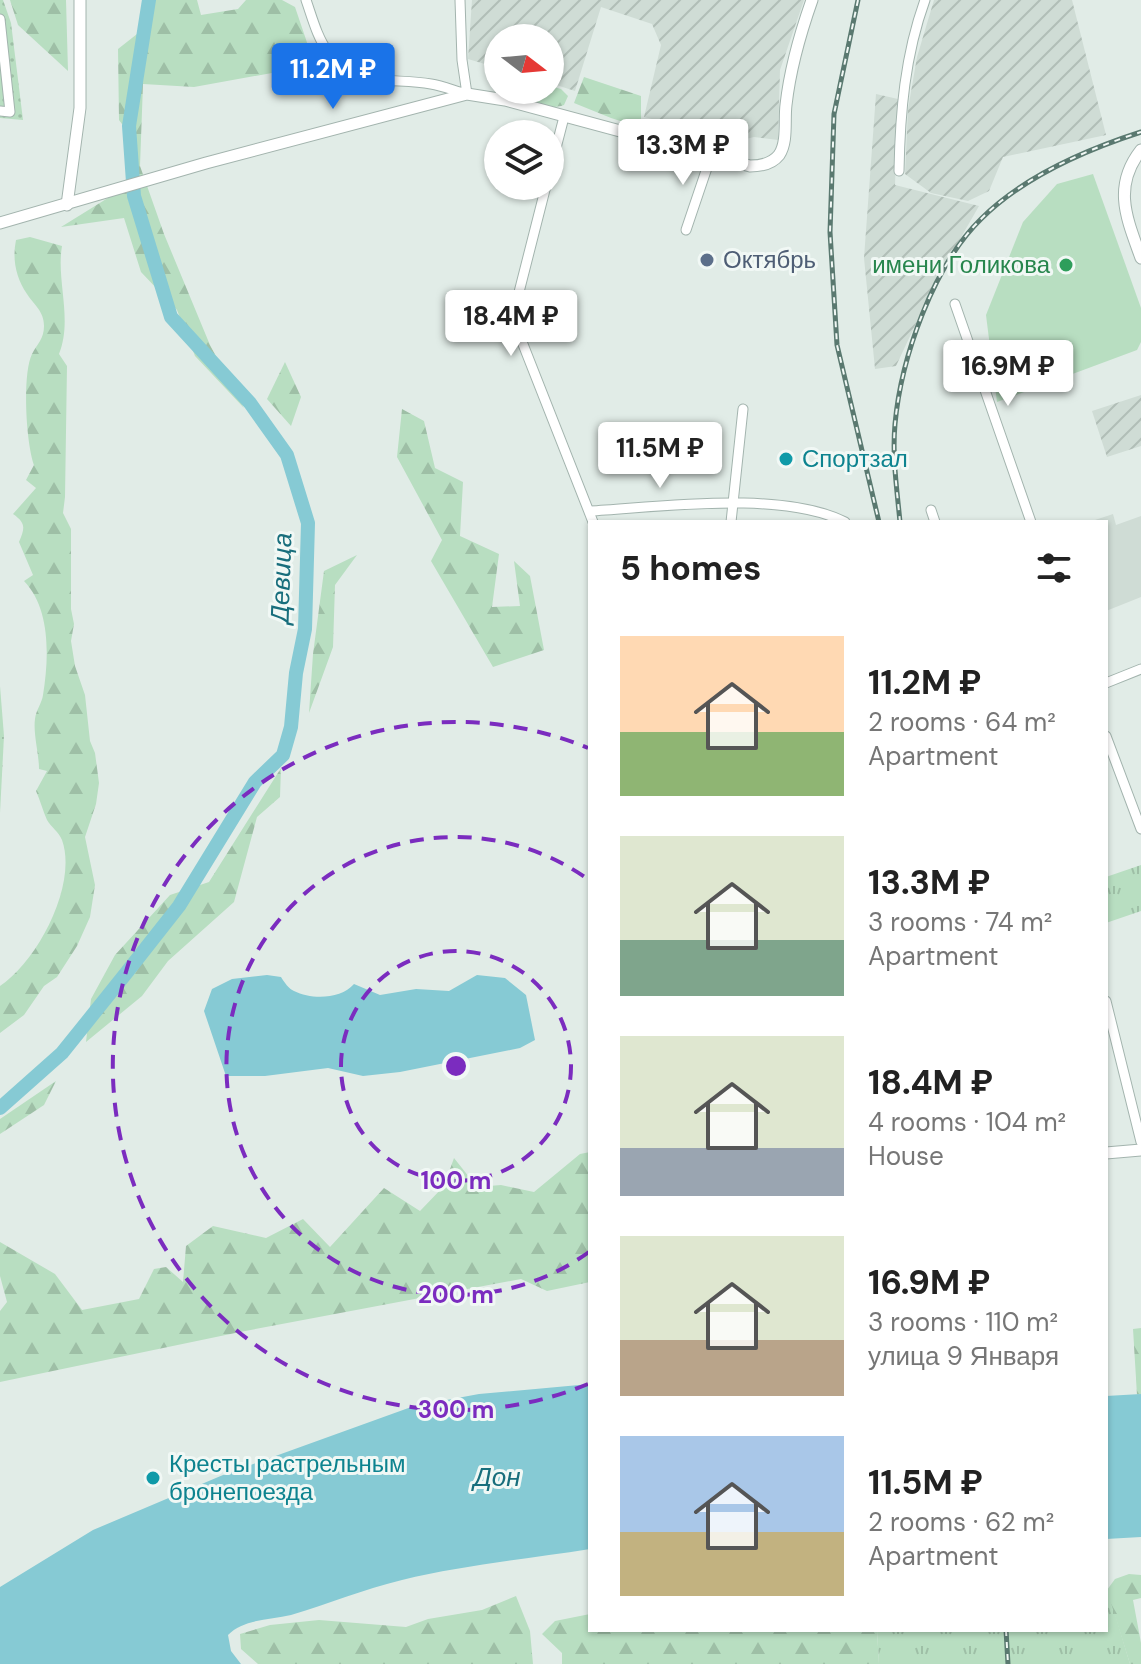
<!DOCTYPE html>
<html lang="en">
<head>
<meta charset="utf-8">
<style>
	body { margin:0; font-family:"DM Sans",sans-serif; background:#f6f6f6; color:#222; height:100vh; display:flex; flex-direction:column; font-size:30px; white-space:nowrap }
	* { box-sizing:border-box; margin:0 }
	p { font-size:26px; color:#767676 }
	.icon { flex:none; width:44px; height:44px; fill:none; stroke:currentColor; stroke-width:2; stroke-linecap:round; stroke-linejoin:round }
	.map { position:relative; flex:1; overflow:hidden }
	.side { position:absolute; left:588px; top:520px; width:520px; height:1112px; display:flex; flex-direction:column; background:#fff; border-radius:0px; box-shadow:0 2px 6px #0004 }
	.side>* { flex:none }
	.needle { width:52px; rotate:106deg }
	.controls { position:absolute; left:484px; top:24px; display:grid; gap:16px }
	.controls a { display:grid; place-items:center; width:80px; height:80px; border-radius:50%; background:#fff; box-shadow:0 2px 6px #0004; font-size:40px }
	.price { position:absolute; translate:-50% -68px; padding:0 18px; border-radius:8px; background:#fff; color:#222; font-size:26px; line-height:52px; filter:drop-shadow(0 2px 4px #0008) }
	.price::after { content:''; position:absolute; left:50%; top:48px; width:24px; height:18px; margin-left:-12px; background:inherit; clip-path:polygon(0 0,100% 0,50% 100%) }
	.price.current { background:#1a73e8; color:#fff }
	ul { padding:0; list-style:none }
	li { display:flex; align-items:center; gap:24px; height:200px; padding:0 32px }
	li span { display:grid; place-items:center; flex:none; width:224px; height:160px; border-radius:0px; color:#555 }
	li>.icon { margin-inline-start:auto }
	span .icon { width:96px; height:96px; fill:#fffc; stroke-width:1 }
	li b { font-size:34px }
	h2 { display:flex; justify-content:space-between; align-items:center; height:96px; padding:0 32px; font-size:34px }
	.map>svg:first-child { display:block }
	.built { fill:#cfdcd5 }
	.industrial { fill:url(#industrial-furrows) }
	.grass { fill:url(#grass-tufts) }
	.forest { fill:url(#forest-firs) }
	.wetland { fill:url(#wetland-marsh) }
	.garden { fill:url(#garden-dots) }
	.pitch { fill:#b8dec1 }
	.water { fill:#86cad4 }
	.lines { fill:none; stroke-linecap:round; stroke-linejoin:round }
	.river { stroke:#86cad4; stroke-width:14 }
	.minor-casing { stroke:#a3b4ae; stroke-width:11 }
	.tertiary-casing { stroke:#a3b4ae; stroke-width:13 }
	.minor { stroke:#fff; stroke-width:9 }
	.tertiary { stroke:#fff; stroke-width:11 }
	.rail-casing { stroke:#5a7970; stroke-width:5 }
	.rail { stroke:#f1f8f5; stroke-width:2; stroke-dasharray:6; stroke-linecap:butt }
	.ring { fill:none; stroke:#7b2cbf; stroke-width:4; stroke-dasharray:14 10 }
	.service-dot { fill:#5c6f8a; stroke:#f1f8f5; stroke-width:3 }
	.leisure-dot { fill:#2e9e5b; stroke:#f1f8f5; stroke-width:3 }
	.culture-dot { fill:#0f9aa8; stroke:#f1f8f5; stroke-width:3 }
	.labels { text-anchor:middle; stroke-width:6; stroke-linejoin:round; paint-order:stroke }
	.service-label { font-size:24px; fill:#4e5e75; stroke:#f1f8f5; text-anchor:start }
	.leisure-label { font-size:24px; fill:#27864d; stroke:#f1f8f5; text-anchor:end }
	.culture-label { font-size:24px; fill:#0d838f; stroke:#f1f8f5; text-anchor:start }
	.water-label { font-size:26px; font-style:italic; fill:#186e7c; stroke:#f1f8f5 }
	.centre { fill:#7b2cbf; stroke:#f1f8f5; stroke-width:4 }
	.ring-label { font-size:24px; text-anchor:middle; font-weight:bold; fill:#7b2cbf; stroke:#f1f8f5; stroke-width:6; stroke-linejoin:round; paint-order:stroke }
</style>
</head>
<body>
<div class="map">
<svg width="1141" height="1664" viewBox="0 0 1141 1664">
	<defs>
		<pattern id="industrial-furrows" width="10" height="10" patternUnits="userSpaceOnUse" patternTransform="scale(2)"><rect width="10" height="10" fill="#cfdcd5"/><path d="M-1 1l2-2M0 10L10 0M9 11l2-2" fill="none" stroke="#b1beb7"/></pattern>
		<pattern id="grass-tufts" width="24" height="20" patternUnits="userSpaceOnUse" patternTransform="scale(2)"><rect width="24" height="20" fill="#b8dec1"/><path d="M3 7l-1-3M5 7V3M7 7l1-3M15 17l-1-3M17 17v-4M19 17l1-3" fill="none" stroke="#9ebfa6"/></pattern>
		<pattern id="forest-firs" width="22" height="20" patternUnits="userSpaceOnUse" patternTransform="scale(2)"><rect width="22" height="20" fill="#b8dec1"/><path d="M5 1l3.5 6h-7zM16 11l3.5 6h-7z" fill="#9ebfa6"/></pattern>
		<pattern id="wetland-marsh" width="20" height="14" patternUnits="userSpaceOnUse" patternTransform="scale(2)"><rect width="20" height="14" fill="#b8dec1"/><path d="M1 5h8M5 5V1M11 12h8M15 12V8" fill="none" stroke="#9ebfa6"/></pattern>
		<pattern id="garden-dots" width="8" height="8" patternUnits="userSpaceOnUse" patternTransform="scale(2)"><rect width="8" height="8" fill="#b8dec1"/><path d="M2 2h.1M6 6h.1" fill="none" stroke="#9ebfa6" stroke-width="1.8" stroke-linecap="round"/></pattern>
	</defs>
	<rect width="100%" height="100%" fill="#e1ece7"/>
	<path class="built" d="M1113,514L1116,525L1141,516V597L1106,611V522H1089Z"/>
	<g class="industrial">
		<path d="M472,0H804L780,70L778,140L754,137L738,141L644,117L661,45L652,24L601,7L575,91L550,83V38H498V68L468,59Z"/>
		<path d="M934,0H1072L1106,135L1003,157L989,191L968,201L931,193L905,174L908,109L917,57Z"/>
		<path d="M876,94L898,99L895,185L979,206L936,281L896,366L875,369L864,258Z"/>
		<path d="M1141,395V446L1107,457L1092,411Z"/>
	</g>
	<g class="grass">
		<path d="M1141,865V911L1106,923V877Z"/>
		<path d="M1106,1584L1130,1664H879L877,1630H1106Z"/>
	</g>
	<g class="forest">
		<path d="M10,0H66L68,71L18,25Z"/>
		<path d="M147,0H197L201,15L238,9L246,0H282L295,7L319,78L305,67L194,87L143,84L140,166L164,234L210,345L244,408L195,356L177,310L141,272L124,218L61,227L124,188L136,143L119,120L118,49L151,23Z"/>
		<path d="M584,77L641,96V119L705,138L704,148L611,118L574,103Z"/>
		<path d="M550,86L561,89L568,96L564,105C548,111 518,103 508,90H550Z"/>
		<path d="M30,237L62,246C56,281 73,319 59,354L67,366L65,497L63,513L71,529V609L74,624L71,641L75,666L85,695L90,741L95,753L99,783L96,804L85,837L95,885L90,917L77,946L57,977L44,986L24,1015L0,1033V986C37,962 78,885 62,840C59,832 51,827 47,820C43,811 40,800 36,791L47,771L39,769C39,753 33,734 35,719C36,710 42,703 43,695C49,658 51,609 24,581L33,575L19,542C25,528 26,523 13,514L36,488L26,480L34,465C26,443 22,375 32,354C37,344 44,339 44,326C44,311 34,305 27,294C16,278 12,259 16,240Z"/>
		<path d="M285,362L301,397L291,426L267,399Z"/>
		<path d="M402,409L424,421L435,468L463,482L460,536L499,554L492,607L520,606L514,561L530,576L544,650L493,667L431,561L442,540L397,457Z"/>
		<path d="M357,555L335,585L333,647L309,713L313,654L324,571Z"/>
		<path d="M281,768L280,797L257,817L234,902L168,961L142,996L86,1042L91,999L115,955L170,895L209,882Z"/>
		<path d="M56,1081L44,1105L0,1134V1119Z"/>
		<path d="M590,1152V1282L547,1291L521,1279L240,1332L0,1382V1311L7,1302L0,1276V1242L55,1274L82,1310L139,1299L154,1269L166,1267L183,1282L186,1246L213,1226L266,1238L303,1219L330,1247L384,1188L420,1211L444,1186L454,1158L477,1187L501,1185L534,1192L580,1154Z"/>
		<path d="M1141,1328V1394L1137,1395L1133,1329Z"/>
		<path d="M1129,1574L1141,1575V1598L1133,1600L1141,1643V1664H1130L1107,1590L1115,1579Z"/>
		<path d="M516,1596L530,1631L533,1664H258L241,1649L240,1634L270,1625L319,1620L406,1627L428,1619L482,1610Z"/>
		<path d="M590,1614V1630H877L879,1664H562V1653L542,1634L555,1621Z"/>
	</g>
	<path class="wetland" d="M0,686L4,736L0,813Z"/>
	<path class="garden" d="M0,0H3L11,23L23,120L0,118Z"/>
	<path class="pitch" d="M1093,174L1141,308V342L1137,350L997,402L986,315L1023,222L1057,184Z"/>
	<g class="water">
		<path d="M267,975L281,977C284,982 289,989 294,991C312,1000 341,999 354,984L380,995L416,989L449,991L477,975L505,978L526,995L535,1040L520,1048L400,1072L363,1076L328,1068L265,1076H226L204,1011L212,989L232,979Z"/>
		<path d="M590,1384V1549C527,1559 464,1565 402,1580C364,1589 328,1604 291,1615C270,1620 243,1619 228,1635L231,1651L241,1664H0V1587L93,1530L223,1475L414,1406L479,1394Z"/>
		<path d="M1141,1394V1537L1106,1539V1396Z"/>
	</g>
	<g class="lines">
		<path class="river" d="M0,1108L62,1053L127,972L179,906L255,782L283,755L291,727L296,673L305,629L308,523L287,455L250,403L171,317L134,196L129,126L149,0"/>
		<defs>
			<g id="minor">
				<path d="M306,0C312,17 317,37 328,52C358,89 391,77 431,84C443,86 455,91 467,94L462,60L460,0"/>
				<path d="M0,19L10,112L0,111"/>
				<path d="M550,171L564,117"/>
				<path d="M899,171C900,113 905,55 925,0"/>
				<path d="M546,186L517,300V329L593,522"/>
				<path d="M686,230L711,156"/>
				<path d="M955,304L1031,522"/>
				<path d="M931,510L935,522"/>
				<path d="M590,511C660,507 782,490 845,522"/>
				<path d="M731,522L743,409"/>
				<path d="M1106,683L1141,669"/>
				<path d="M1106,736L1141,829"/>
				<path d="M1106,1001L1141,1142"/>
			</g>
			<g id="tertiary">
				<path d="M1141,150C1112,187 1127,219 1141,258"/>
				<path d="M67,205L80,108V0"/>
				<path d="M0,223L206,163L467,94L505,100L750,166C760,166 772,164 779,155C788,142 784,120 786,105C790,69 800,34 812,0"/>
				<path d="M1106,1153L1141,1150"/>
			</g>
		</defs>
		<use href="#minor" class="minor-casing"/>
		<use href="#tertiary" class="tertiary-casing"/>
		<use href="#minor" class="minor"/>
		<use href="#tertiary" class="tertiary"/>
		<defs>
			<g id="rail">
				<path d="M858,0L834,114L830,232L837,345L879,522"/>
				<path d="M900,522C897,490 892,457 895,424C901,358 933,266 981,219C1023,177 1085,150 1141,132"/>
				<path d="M1006,1630L1008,1664"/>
			</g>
		</defs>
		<use href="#rail" class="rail-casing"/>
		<use href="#rail" class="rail"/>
	</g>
	<g class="ring">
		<circle cx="456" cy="1066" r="115"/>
		<path d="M589 1252A229 229 0 1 1 589 880"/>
		<path d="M588 1384A344 344 0 1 1 588 748"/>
	</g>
	<circle class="service-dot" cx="707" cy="260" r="8"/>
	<circle class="leisure-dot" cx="1066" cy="265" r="8"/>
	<g class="culture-dot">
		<circle cx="786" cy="459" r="8"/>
		<circle cx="153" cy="1478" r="8"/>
	</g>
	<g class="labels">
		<g class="service-label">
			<text x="723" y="268">Октябрь</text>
		</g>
		<g class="leisure-label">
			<text x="1050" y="273">имени Голикова</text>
		</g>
		<g class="culture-label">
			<text x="802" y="467">Спортзал</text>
			<text x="169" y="1472">Кресты растрельным<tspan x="169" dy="28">бронепоезда</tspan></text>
		</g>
		<g class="water-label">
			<text transform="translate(281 578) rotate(-88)" y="9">Девица</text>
			<text x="497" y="1486">Дон</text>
		</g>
	</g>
	<circle cx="456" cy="1066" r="12" class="centre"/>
	<g class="ring-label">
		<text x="456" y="1189">100 m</text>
		<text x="456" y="1303">200 m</text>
		<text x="456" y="1418">300 m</text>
	</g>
</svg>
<div class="controls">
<a><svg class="needle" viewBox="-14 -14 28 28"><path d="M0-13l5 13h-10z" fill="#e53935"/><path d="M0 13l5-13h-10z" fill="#767676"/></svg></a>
<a><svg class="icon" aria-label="layers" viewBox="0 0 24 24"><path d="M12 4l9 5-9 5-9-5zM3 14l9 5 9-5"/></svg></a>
</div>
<b class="price current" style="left:333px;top:111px">11.2M ₽</b>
<b class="price" style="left:683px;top:187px">13.3M ₽</b>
<b class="price" style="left:511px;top:358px">18.4M ₽</b>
<b class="price" style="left:1008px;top:408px">16.9M ₽</b>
<b class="price" style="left:660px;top:490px">11.5M ₽</b>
<section class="side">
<h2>5 homes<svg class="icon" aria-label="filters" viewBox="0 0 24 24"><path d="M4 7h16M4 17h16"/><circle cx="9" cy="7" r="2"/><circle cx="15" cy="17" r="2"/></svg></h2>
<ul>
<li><span style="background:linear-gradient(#ffd9b3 60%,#8fb573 0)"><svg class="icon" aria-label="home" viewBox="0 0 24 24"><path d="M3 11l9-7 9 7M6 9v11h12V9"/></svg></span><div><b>11.2M ₽</b><p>2 rooms · 64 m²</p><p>Apartment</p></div></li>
<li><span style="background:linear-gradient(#dfe7d0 65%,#7fa58c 0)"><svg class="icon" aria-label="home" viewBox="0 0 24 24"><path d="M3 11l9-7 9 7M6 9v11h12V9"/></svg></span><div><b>13.3M ₽</b><p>3 rooms · 74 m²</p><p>Apartment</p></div></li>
<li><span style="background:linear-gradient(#dfe7d0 70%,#9aa5b1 0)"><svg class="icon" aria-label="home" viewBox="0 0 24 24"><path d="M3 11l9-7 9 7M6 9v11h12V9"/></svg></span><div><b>18.4M ₽</b><p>4 rooms · 104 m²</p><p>House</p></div></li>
<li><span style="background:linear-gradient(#dfe7d0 65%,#b9a48a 0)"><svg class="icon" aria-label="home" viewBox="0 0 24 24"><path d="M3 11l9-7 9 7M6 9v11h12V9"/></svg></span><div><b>16.9M ₽</b><p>3 rooms · 110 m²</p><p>улица 9 Января</p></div></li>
<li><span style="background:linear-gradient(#a9c7e8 60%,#c2b280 0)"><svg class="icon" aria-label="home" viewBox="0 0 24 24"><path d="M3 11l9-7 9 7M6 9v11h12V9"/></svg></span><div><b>11.5M ₽</b><p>2 rooms · 62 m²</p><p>Apartment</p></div></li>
</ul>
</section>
</div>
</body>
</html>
